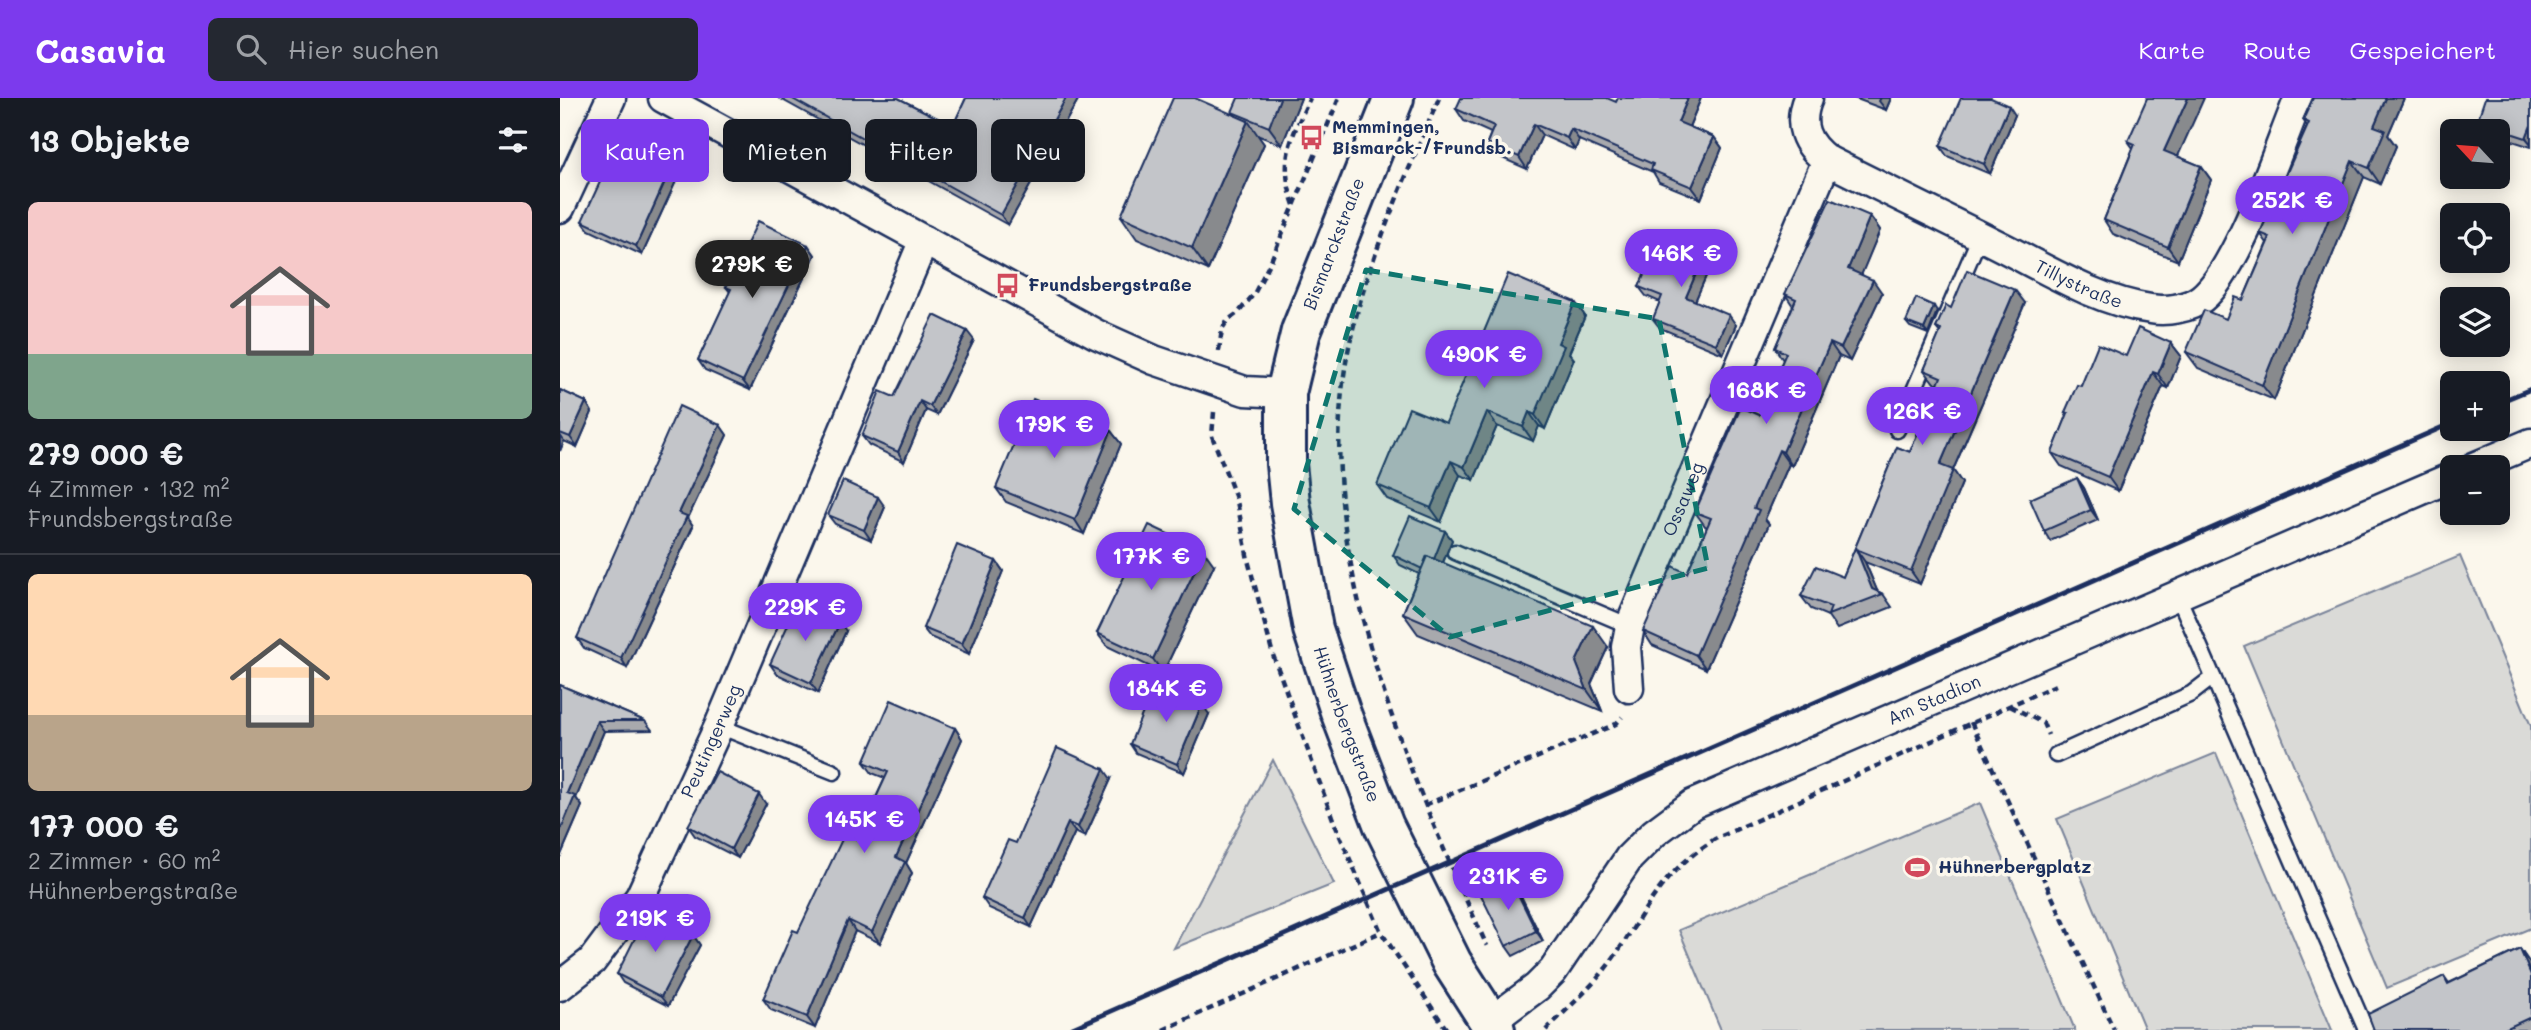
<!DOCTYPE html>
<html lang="de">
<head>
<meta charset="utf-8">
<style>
	body { margin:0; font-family:Mali,sans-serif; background:#242831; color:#f1f3f6; height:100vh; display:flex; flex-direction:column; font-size:26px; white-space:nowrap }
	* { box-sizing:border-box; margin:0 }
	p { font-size:23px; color:#9ea1a6 }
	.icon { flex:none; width:38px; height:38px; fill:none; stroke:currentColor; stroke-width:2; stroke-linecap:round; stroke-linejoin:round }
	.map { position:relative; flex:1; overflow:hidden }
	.drawer { display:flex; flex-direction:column; background:#171b24; width:560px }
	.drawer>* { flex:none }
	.top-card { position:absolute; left:21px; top:21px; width:665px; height:63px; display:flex; gap:14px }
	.needle { width:46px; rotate:296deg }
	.fabs { position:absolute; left:1880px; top:21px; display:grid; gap:14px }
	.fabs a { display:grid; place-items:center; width:70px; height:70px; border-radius:10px; background:#171b24; box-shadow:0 4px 18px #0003; font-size:35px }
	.price { position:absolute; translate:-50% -60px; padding:0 16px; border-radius:24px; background:#7c3aed; color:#fff; font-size:23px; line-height:46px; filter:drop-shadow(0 2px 4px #0008) }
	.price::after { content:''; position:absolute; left:50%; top:42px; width:21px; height:16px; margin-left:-10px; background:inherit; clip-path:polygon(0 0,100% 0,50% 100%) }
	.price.selected { background:#222; color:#fff }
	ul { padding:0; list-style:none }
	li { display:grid; align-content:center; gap:14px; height:371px; padding:0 28px }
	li+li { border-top:2px solid #363941 }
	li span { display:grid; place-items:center; height:217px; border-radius:10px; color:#555 }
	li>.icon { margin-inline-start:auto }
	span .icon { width:126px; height:126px; fill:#fffc; stroke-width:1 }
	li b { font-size:30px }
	h2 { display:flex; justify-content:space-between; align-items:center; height:84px; padding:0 28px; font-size:30px }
	.chip { padding:0 24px; border-radius:10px; background:#171b24; box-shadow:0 4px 18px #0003; font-size:24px; line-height:63px }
	.chip.selected { background:#7c3aed; color:#fff }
	header { display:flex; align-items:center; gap:42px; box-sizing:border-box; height:98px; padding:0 35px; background:#7c3aed; color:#fff }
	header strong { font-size:33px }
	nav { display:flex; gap:38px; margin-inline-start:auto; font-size:24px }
	.search { width:490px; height:63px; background:#242831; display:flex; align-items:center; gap:18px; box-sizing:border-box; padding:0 24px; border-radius:10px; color:#9ea1a6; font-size:26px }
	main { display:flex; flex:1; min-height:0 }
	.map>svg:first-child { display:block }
	.green { fill:#dadad7; stroke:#7a849a; stroke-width:2 }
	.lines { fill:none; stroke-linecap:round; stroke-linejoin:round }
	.lane-casing { stroke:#1b2f5e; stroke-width:19 }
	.street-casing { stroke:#1b2f5e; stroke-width:33 }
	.secondary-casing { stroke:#1b2f5e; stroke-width:44 }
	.path { stroke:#1b2f5e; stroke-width:4.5; stroke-dasharray:7 5; stroke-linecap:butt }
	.lane { stroke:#fbf7ec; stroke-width:14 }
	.street { stroke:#fbf7ec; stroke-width:28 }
	.secondary { stroke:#fbf7ec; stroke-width:38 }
	.rail { stroke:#1b2f5e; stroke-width:5 }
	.wall { fill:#a8a9ad; stroke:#1b2f5e; stroke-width:2 }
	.shaded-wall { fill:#888a8d; stroke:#1b2f5e; stroke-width:2 }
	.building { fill:#c3c5c9; stroke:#1b2f5e; stroke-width:2 }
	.marked { fill:#0f766e; fill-opacity:0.2; stroke:#0f766e; stroke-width:5; stroke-dasharray:14 9; stroke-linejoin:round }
	.labels { text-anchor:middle; stroke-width:7; stroke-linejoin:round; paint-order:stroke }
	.poi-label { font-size:18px; font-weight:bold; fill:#1b2f5e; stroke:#fbf7ec; text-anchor:start }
	.street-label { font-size:18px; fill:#1b2f5e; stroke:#fbf7ec }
</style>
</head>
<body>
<header>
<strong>Casavia</strong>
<div class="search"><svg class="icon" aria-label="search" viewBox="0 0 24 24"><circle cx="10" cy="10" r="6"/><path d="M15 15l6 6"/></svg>Hier suchen</div>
<nav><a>Karte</a><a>Route</a><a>Gespeichert</a></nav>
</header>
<main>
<section class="drawer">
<h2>13 Objekte<svg class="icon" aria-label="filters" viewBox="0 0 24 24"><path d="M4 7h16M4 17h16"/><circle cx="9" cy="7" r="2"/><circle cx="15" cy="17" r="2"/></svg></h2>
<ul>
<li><span style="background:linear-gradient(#f6c9c9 70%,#7fa58c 0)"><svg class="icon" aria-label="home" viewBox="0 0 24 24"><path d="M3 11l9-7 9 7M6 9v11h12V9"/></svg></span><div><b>279 000 €</b><p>4 Zimmer · 132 m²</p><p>Frundsbergstraße</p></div></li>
<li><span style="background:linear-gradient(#ffd9b3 65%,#b9a48a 0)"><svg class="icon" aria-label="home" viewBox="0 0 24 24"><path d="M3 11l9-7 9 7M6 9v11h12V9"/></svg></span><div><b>177 000 €</b><p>2 Zimmer · 60 m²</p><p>Hühnerbergstraße</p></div></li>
</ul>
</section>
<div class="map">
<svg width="1971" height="932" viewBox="0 0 1971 932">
	<rect width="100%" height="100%" fill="#fbf7ec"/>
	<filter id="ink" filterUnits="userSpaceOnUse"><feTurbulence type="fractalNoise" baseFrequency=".0143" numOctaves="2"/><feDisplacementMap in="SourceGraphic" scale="14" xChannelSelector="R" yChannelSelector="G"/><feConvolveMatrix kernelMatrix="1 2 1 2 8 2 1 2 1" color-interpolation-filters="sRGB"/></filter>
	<g filter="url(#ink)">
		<g class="green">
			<path d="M1900,458L1971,628V830L1827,890L1684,548Z"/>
			<path d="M1656,655L1772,932H1585L1497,721Z"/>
			<path d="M713,662L774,786L614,850Z"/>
			<path d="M1420,705L1515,932H1161L1119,832Z"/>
		</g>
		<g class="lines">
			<defs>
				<g id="lane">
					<path d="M1337,332L1420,138"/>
					<path d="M895,454L1070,528"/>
					<path d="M1618,498L1806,932"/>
					<path d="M159,628L274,674"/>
					<path d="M1496,657L1631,596L1653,579"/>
				</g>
				<g id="street">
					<path d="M103,0L536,236L594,262L685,293L726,295"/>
					<path id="s1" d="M1248,0C1237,26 1245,46 1267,62C1326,92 1385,120 1444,150C1489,173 1540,204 1591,211C1606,214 1630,210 1642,200C1679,170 1719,48 1739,0"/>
					<path d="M0,110L51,0"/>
					<path d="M1914,369L1971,345"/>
					<path id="s2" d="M1069,590L1066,549L1070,528L1267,62"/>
					<path id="s3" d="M0,888L32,863L80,799L159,628L364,142"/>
					<path id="s4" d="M930,924L977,889L993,873L1069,760L1094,735L1133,706L1892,379"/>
				</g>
				<g id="secondary">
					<path id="s5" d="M834,0L741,233L726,295V366L730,405L753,531L780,613L824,728L892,865L935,932"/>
				</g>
			</defs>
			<use href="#lane" class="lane-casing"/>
			<use href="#street" class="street-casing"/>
			<use href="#secondary" class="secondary-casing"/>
			<g class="path">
				<path d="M879,0C846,79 808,160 790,244C746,443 846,670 927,848"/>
				<path d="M734,107C718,62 731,40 750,0"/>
				<path d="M659,253L662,231L668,222L678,215L694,196L710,165L779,0"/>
				<path d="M654,314L652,338L677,403L688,462L713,557L774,724L821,834L887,932"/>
				<path d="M1450,608L1483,625L1488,637"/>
				<path d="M1411,624L1554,932"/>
				<path d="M865,707L1056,626L1062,619"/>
				<path d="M603,932L821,834"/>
				<path d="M986,932C1007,911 1031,890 1049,866C1088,812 1096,779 1155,741L1500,585"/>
			</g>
			<use href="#lane" class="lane"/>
			<use href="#street" class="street"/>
			<use href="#secondary" class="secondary"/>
			<g class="rail">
				<path d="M1937,305L1971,291"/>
				<path d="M508,932L1892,325"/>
			</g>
		</g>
		<g class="wall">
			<path d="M219,0H338L393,28L406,0H519L448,127Z"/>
			<path d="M741,0L722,47L697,37L704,46L648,172L577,141L561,118L676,18L672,14Z"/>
			<path d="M1058,0H1141L1129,29L1154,39L1162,50L1141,101L1099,84L1093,74L1019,42L1015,52L982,37L967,71L935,57L927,45L931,35L904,23L896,11L1056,4Z"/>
			<path d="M1294,0H1331L1326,12Z"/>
			<path d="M1753,0H1844L1828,37L1836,48L1820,86L1804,79L1714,302L1638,270L1626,254L1666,221L1683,202L1707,145L1700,135L1747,28L1743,22Z"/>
			<path d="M1971,0V49L1937,38V33H1924L1917,24Z"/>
			<path d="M1455,17L1430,76L1387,58L1380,48Z"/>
			<path d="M1568,43L1617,58L1641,68L1651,82L1618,163L1553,136L1544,122L1573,50Z"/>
			<path d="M117,81L82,157L29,132L22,123Z"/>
			<path d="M1310,118L1320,132L1301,176L1322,195L1290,263L1279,258L1232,368L1229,366L1205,421L1209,426L1146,571L1092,547L1083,533L1127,475L1147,429L1145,428L1135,414L1199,317L1223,262L1215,250L1233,208L1225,196Z"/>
			<path d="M248,147L255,157L190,292L145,272L138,262L170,194L166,189Z"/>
			<path d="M1153,162L1135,203L1176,227L1163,256L1100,230L1093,221L1100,204L1086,198L1079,189Z"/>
			<path d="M1015,204L1025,218L1009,255L1014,261L985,331L979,328L973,343L937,328L914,382L900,377L881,424L827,401L817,387L886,325Z"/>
			<path d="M1465,205L1393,372L1402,385L1360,486L1305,464L1317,493L1323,496L1332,509L1277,531L1268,518L1251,511L1241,498L1283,479L1337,349L1350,354L1378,287L1374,285L1364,272L1380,235L1376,230L1391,210Z"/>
			<path d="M1377,213L1368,236L1350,229L1346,224Z"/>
			<path d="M414,242L377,317L366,312L344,364L309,347L302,338L334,299Z"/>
			<path d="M1611,245L1621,258L1608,290L1603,288L1558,393L1501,368L1492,355L1507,318L1505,314L1521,288L1566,258Z"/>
			<path d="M0,292L26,304L32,314L17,349L4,343L0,353Z"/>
			<path d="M160,327L167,337L128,420L133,428L67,570L24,550L17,540Z"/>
			<path d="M551,333L561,346L524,436L446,404L436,390Z"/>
			<path d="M1517,380L1524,390L1538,422L1490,443L1484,433Z"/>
			<path d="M325,409L311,442L275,426L268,417Z"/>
			<path d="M885,433L892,442L883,465L1048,549L1031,586L1042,613L858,536L843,515L859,476L840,467L833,457Z"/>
			<path d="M436,463L443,473L409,556L370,539L363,530Z"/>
			<path d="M654,467L603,575L547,548L537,535Z"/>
			<path d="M286,533L258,595L217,576L210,566Z"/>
			<path d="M0,587L85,623L92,632L44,633L16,700L22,708L0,759Z"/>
			<path d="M649,616L624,675L576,655L570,646Z"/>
			<path d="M395,630L402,641L346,765L352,775L320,845L295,833L255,930L211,912L203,901L238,834L297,741L325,680L312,675L304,664Z"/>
			<path d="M551,681L525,739L515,734L471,829L429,810L422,800L456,745Z"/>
			<path d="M206,706L178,760L135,738L128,728Z"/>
			<path d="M957,790L983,843L953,858L946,848Z"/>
			<path d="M133,837L140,847L108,908L63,885L57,876Z"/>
			<path d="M1960,851L1971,867V932H1814L1884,878L1889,885Z"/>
		</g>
		<g class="shaded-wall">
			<path d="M506,0H519L448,127L441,117Z"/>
			<path d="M720,0H741L722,47L709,29Z"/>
			<path d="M1128,0H1141L1126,36L1118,24Z"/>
			<path d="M1321,0H1331L1326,12L1319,3Z"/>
			<path d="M1628,0H1644L1614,67L1604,53Z"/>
			<path d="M1826,0H1844L1828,37L1836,48L1820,86L1809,70L1814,28Z"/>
			<path d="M1449,8L1455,17L1430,76L1424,66Z"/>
			<path d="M688,23L704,46L648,172L632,150Z"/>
			<path d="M974,26L982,37L967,71L959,59Z"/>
			<path d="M1971,27V46L1966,40Z"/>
			<path d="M1011,31L1019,42L1015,52L1007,40Z"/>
			<path d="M1154,39L1162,50L1141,101L1132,89Z"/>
			<path d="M1792,63L1804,79L1714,302L1702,287Z"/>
			<path d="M1641,68L1651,82L1618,163L1608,149Z"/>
			<path d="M110,72L117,81L82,157L76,148Z"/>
			<path d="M1310,118L1320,132L1298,185L1288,171Z"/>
			<path d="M248,147L255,157L190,292L183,283Z"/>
			<path d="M1146,152L1153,162L1133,208L1126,199Z"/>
			<path d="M1313,182L1322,195L1290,263L1281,250Z"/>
			<path d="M1455,192L1465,205L1393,372L1402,385L1360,486L1351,473L1380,367Z"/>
			<path d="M1015,204L1025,218L1009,255L1014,261L985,331L975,317L998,245Z"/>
			<path d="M1374,208L1377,213L1368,236L1364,231Z"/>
			<path d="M1169,217L1176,227L1163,256L1156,246Z"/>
			<path d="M407,233L414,242L377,317L370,308Z"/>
			<path d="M1270,245L1279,258L1232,368L1223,354Z"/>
			<path d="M1611,245L1621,258L1608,290L1598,276Z"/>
			<path d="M1593,274L1603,288L1558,393L1548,379Z"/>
			<path d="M360,303L366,312L344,364L338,354Z"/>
			<path d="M26,304L32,314L17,349L10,339Z"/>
			<path d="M927,314L937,328L914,382L904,369Z"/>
			<path d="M969,314L979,328L973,343L963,329Z"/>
			<path d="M160,327L167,337L128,420L133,428L67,570L61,560L119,415Z"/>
			<path d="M551,333L561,346L524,436L515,422Z"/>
			<path d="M0,337L4,343L0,353Z"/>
			<path d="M1219,352L1229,366L1205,421L1209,426L1146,571L1136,557L1194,410Z"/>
			<path d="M891,363L900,377L881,424L871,410Z"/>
			<path d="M1517,380L1524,390L1538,422L1531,412Z"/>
			<path d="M318,399L325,409L311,442L304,432Z"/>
			<path d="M885,433L892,442L875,484L868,475Z"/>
			<path d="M1296,451L1305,464L1319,497L1312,491Z"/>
			<path d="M644,453L654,467L603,575L593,561Z"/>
			<path d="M436,463L443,473L409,556L402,546Z"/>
			<path d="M280,524L286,533L258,595L251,585Z"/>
			<path d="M1033,528L1048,549L1031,586L1042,613L1027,592L1016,564Z"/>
			<path d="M642,606L649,616L624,675L617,666Z"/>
			<path d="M37,623L44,633L16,700L22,708L0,759V734L7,695Z"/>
			<path d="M395,630L402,641L346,765L352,775L320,845L312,834L336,759Z"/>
			<path d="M544,671L551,681L525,739L518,729Z"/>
			<path d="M199,696L206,706L178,760L171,751Z"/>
			<path d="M508,725L515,734L471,829L465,820Z"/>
			<path d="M950,780L957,790L983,843L976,833Z"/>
			<path d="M288,822L295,833L255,930L247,919Z"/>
			<path d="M133,837L140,847L108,908L101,899Z"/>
			<path d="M1960,851L1971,867V877Z"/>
		</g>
		<g class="building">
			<path d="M231,0H338L393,28L406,0H506L441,117Z"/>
			<path d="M613,0H635L688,23L632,150L561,118Z"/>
			<path d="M678,0H720L709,29L672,14Z"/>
			<path d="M901,0H1047L1056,4L1058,0H1128L1118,24L1154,39L1132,89L1091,72L1093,66L1011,31L1007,40L974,26L959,59L927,45L934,28L896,11Z"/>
			<path d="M1401,0H1431L1449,8L1424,66L1380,48Z"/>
			<path d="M1587,0H1628L1604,53L1641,68L1608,149L1544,122L1575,46L1568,43Z"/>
			<path d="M1753,0H1826L1814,28L1825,32L1809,70L1792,63L1702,287L1626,254L1644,212L1666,221L1675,199L1683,202L1710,139L1700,135L1749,25L1743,22Z"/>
			<path d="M1925,0H1971V27L1966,40L1917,24Z"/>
			<path d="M57,47L110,72L76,148L22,123Z"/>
			<path d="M1270,101L1310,118L1288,171L1313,182L1281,250L1270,245L1223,354L1219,352L1194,410L1199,412L1136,557L1083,533L1112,468L1127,475L1151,420L1135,414L1181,309L1199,317L1226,255L1215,250L1236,201L1225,196Z"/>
			<path d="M198,123L248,147L183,283L138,262L171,191L166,189Z"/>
			<path d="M1102,134L1146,152L1126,199L1169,217L1156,246L1093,221L1102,198L1079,189Z"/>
			<path d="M1407,172L1455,192L1380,367L1393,372L1351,473L1296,451L1312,491L1323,496L1268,517L1271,509L1241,498L1256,468L1283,479L1337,349L1350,354L1381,279L1364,272L1381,232L1376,230L1386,207L1391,210Z"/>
			<path d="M948,176L1015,204L998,245L1004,248L975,317L969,314L963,329L927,314L904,369L891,363L871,410L817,387L849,310L886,325Z"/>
			<path d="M1356,200L1374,208L1364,231L1346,224Z"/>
			<path d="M374,217L407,233L370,308L360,303L338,354L302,338L320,293L334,299Z"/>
			<path d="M1578,230L1611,245L1598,276L1593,274L1548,379L1492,355L1508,315L1505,314L1517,287L1521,288L1538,246L1566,258Z"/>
			<path d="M0,292L26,304L10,339L0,335Z"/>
			<path d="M473,301L551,333L515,422L436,390Z"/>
			<path d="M119,308L160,327L119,415L127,418L61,560L17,540Z"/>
			<path d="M1517,380L1531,412L1484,433L1470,401Z"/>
			<path d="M283,383L318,399L304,432L268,417Z"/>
			<path d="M850,418L885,433L874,461L867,458L862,471L833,457Z"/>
			<path d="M589,427L644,453L593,561L537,535Z"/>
			<path d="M397,447L436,463L402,546L363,530Z"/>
			<path d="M867,458L1033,528L1016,564L1027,592L843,515Z"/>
			<path d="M238,505L280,524L251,585L210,566Z"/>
			<path d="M0,587L85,623H37L7,695L15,698L0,734Z"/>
			<path d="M594,587L642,606L617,666L570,646Z"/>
			<path d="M331,602L395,630L336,759L345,764L312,834L288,822L247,919L203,901L233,832L238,834L285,735L297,741L328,674L304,664Z"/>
			<path d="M497,650L544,671L518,729L508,725L465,820L422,800L448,742L456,745Z"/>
			<path d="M157,674L199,696L171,751L128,728Z"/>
			<path d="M950,780L976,833L946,848L920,795Z"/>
			<path d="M88,814L133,837L101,899L57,876Z"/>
			<path d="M1960,851L1971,877V919L1943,932H1814L1808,916L1884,878L1888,886Z"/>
		</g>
	</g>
	<path class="marked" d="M806,172L1099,221L1148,470L890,539L734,411Z"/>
	<defs>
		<symbol id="bus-bare" viewBox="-9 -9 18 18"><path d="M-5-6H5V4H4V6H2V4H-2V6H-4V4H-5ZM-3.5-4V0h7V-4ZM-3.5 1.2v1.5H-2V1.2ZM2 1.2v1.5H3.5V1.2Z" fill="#d1495b" stroke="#fbf7ec" stroke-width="2.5" paint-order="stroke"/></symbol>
		<symbol id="stadium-bare" viewBox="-9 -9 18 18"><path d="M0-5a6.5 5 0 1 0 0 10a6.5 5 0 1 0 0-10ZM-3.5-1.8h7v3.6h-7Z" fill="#d1495b" stroke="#fbf7ec" stroke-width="2.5" paint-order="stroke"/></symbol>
	</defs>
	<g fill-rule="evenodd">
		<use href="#bus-bare" x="734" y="22" width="35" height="35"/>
		<use href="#bus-bare" x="430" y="170" width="35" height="35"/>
		<use href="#stadium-bare" x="1340" y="752" width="35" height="35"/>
	</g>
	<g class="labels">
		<g class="poi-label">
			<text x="772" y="35">Memmingen,<tspan x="772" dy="21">Bismarck-/Frundsb.</tspan></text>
			<text x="468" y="193">Frundsbergstraße</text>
			<text x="1378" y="775">Hühnerbergplatz</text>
		</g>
		<g class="street-label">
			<text transform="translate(774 146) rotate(-69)" y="6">Bismarckstraße</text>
			<text dy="6" stroke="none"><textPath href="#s1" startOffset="352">Tillystraße</textPath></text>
			<text dy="6" stroke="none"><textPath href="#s2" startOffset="200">Ossaweg</textPath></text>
			<text dy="6" stroke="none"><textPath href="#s4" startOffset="564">Am Stadion</textPath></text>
			<text dy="6" stroke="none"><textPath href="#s5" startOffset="654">Hühnerbergstraße</textPath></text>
			<text dy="6" stroke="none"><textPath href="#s3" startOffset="292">Peutingerweg</textPath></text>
		</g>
	</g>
</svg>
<div class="fabs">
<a><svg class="needle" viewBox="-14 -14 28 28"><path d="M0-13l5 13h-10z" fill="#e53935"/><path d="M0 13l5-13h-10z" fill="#9ea1a6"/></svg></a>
<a><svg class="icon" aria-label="locate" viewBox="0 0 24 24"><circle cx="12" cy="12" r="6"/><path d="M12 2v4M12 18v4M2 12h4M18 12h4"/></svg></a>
<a><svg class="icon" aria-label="layers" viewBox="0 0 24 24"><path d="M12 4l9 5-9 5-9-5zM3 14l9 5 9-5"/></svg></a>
<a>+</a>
<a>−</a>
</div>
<b class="price" style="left:1732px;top:138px">252K €</b>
<b class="price" style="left:1121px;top:191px">146K €</b>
<b class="price selected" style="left:192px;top:202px">279K €</b>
<b class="price" style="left:924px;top:292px">490K €</b>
<b class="price" style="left:1206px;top:328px">168K €</b>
<b class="price" style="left:1362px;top:349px">126K €</b>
<b class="price" style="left:494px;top:362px">179K €</b>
<b class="price" style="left:591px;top:494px">177K €</b>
<b class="price" style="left:245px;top:545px">229K €</b>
<b class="price" style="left:606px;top:626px">184K €</b>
<b class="price" style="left:304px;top:757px">145K €</b>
<b class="price" style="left:948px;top:814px">231K €</b>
<b class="price" style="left:95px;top:856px">219K €</b>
<div class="top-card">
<a class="chip selected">Kaufen</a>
<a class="chip">Mieten</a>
<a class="chip">Filter</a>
<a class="chip">Neu</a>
</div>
</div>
</main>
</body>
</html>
